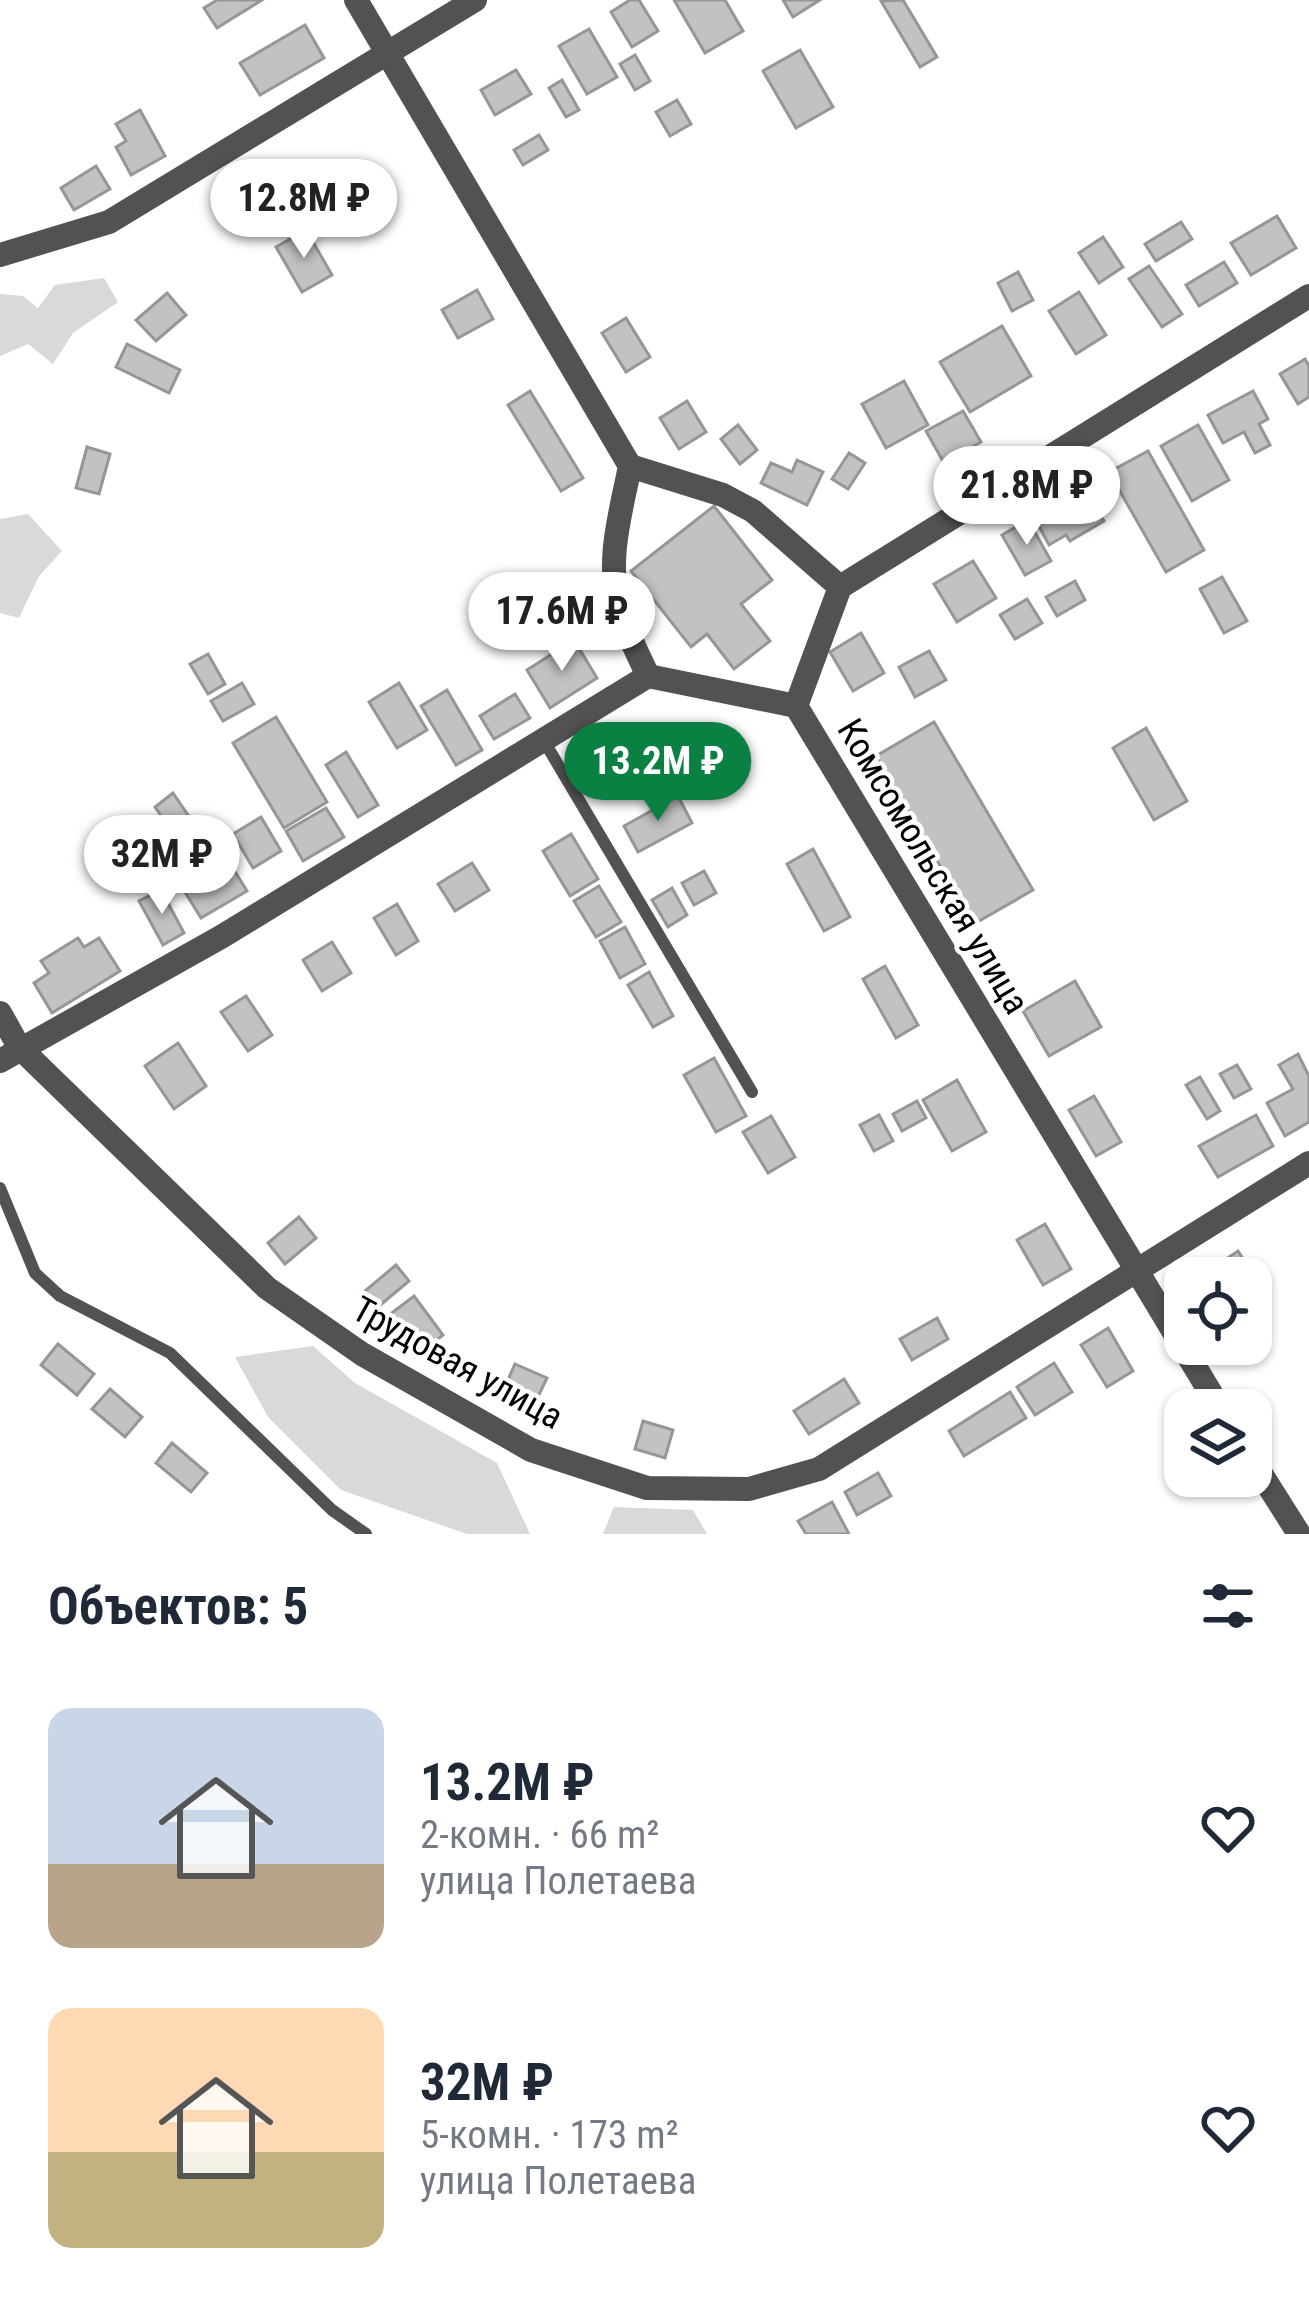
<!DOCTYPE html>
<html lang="ru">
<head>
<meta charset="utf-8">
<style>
	body { margin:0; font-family:"Roboto Condensed",sans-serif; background:#f2f2f3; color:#1f2937; height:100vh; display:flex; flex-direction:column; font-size:45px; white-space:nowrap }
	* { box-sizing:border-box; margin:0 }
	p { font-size:39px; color:#747a83 }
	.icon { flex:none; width:66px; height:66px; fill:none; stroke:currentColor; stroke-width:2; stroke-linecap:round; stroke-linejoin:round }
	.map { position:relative; height:1534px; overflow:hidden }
	.details { display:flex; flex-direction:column; background:#fff; flex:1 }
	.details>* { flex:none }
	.buttons { position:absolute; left:1164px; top:1257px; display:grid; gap:24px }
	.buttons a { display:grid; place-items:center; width:108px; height:108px; border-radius:24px; background:#fff; box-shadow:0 3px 9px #0004; font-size:60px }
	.price { position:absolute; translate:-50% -102px; padding:0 27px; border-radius:42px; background:#fff; color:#222; font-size:39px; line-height:78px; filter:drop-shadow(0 3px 6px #0008) }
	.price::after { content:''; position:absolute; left:50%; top:72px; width:36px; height:27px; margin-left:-18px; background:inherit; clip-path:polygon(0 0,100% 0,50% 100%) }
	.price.selected { background:#0b8043; color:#fff }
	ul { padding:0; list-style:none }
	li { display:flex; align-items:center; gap:36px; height:300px; padding:0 48px }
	li span { display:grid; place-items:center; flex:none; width:336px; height:240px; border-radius:24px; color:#555 }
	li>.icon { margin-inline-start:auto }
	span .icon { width:144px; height:144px; fill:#fffc; stroke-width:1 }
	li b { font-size:51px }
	h2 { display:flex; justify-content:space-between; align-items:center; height:144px; padding:0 48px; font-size:51px }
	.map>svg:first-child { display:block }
	.green { fill:#d9d9d9 }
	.building { fill:#c2c2c2; stroke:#969696; stroke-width:3 }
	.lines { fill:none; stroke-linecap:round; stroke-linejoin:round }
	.service { stroke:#525252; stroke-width:12 }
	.minor { stroke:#525252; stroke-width:24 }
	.tertiary { stroke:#525252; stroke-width:24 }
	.labels { text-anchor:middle; stroke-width:9; stroke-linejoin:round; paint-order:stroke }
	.street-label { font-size:36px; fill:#000; stroke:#fff }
</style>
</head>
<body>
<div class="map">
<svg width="1309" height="1534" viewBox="0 0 1309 1534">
	<rect width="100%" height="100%" fill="#fff"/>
	<g class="green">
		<path d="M104,278L118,302L73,333L53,364L28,344L0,356V294L23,296L38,308L55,285Z"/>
		<path d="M28,514L62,551L39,576L19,618L0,613V519Z"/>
		<path d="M313,1346L355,1383L497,1463L530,1534H467L341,1490L268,1417L235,1357Z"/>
		<path d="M614,1507L693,1510L707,1534H603Z"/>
	</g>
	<g class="building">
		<path d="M217,0H262L217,28L204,8Z"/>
		<path d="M630,0H639L658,31L632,47L611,12Z"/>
		<path d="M674,0H725L743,31L705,53Z"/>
		<path d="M783,0H820L793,17Z"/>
		<path d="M903,0L937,57L920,67L881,1Z"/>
		<path d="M305,25L324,58L260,95L240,63Z"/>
		<path d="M589,29L617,77L587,94L559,46Z"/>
		<path d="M800,50L833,107L796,128L763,71Z"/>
		<path d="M635,55L650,81L635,90L620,64Z"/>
		<path d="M516,70L531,94L495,115L481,90Z"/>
		<path d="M562,80L579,110L566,117L549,88Z"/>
		<path d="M677,100L691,124L670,136L656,112Z"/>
		<path d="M140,110L165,156L131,175L116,147L126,141L116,124Z"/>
		<path d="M539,135L548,150L523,165L514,150Z"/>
		<path d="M96,166L110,189L74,210L61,188Z"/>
		<path d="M1277,216L1296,248L1251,275L1231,243Z"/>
		<path d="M1181,222L1192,239L1156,261L1145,244Z"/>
		<path d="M306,230L332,275L302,292L276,247Z"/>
		<path d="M1103,237L1123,267L1099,283L1079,253Z"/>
		<path d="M1224,262L1237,283L1199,306L1186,285Z"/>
		<path d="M1149,266L1182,314L1162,327L1129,279Z"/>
		<path d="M1018,272L1033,300L1012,311L998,283Z"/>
		<path d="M477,290L493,319L458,338L442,310Z"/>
		<path d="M1079,292L1106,335L1076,354L1049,311Z"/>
		<path d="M167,293L186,315L156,341L136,320Z"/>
		<path d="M626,318L650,357L626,372L602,333Z"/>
		<path d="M1002,326L1031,376L970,412L940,362Z"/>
		<path d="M127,344L180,370L169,393L116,367Z"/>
		<path d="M1305,359L1309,366V397L1298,404L1280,374Z"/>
		<path d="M904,381L928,425L886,448L862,404Z"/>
		<path d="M530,391L583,478L561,491L508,405Z"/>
		<path d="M1253,391L1268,419L1259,424L1270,445L1255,453L1244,432L1223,443L1208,415Z"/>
		<path d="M687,401L706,432L679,449L660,418Z"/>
		<path d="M963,411L981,442L944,463L926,431Z"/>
		<path d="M738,425L757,450L740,464L721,439Z"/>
		<path d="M1198,425L1229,480L1192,501L1161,446Z"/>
		<path d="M87,447L110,454L99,494L76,488Z"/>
		<path d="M1148,451L1204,550L1166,572L1109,472Z"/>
		<path d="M849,453L865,463L848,489L832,479Z"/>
		<path d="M797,460L823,472L807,505L761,483L771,463L792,472Z"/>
		<path d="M1084,488L1104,521L1070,541L1066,535L1049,545L1034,517Z"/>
		<path d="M714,506L772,580L741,604L770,641L734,669L707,634L691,647L631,571Z"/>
		<path d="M1028,520L1051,561L1025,575L1002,535Z"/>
		<path d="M973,561L996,598L957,622L934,584Z"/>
		<path d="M1222,577L1247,621L1224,633L1200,589Z"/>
		<path d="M1075,581L1085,600L1057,616L1046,597Z"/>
		<path d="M1027,599L1042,623L1015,639L1000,615Z"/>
		<path d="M861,633L884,673L853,691L830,652Z"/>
		<path d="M574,640L597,678L550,708L527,670Z"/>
		<path d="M929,651L946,680L915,697L899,667Z"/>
		<path d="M208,654L225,684L208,694L190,664Z"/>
		<path d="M242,683L254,704L223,721L211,701Z"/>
		<path d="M399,683L427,730L397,748L369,702Z"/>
		<path d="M447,690L482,750L456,765L421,706Z"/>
		<path d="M515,694L530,718L494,739L480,716Z"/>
		<path d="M276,717L327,802L284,828L233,743Z"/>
		<path d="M934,722L1033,890L974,924L876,756Z"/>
		<path d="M1146,728L1187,801L1154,820L1113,748Z"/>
		<path d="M346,752L378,805L358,817L326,765Z"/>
		<path d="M173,793L203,837L185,850L155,807Z"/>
		<path d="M678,796L692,823L638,852L624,826Z"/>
		<path d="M326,808L344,837L303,861L286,831Z"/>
		<path d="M261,817L281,851L253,868L233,834Z"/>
		<path d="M571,834L598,879L570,896L543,851Z"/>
		<path d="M218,844L247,891L201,918L172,871Z"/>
		<path d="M813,849L850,917L824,931L787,864Z"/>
		<path d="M131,860L143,882L130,889L117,868Z"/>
		<path d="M472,863L489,890L455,911L438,884Z"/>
		<path d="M704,871L716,893L694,905L682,883Z"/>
		<path d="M599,886L621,922L596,937L574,901Z"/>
		<path d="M672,888L687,915L668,927L652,900Z"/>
		<path d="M161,890L184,933L163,945L139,901Z"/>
		<path d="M397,904L418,941L396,955L374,918Z"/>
		<path d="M625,927L645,964L620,978L600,941Z"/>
		<path d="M78,938L84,947L99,938L120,971L52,1013L34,983L49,973L41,961Z"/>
		<path d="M332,942L351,973L322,991L303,960Z"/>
		<path d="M885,966L918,1025L896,1038L863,979Z"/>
		<path d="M649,972L673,1016L653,1027L628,985Z"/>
		<path d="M1075,981L1101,1027L1049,1056L1023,1011Z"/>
		<path d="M246,996L272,1035L248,1051L221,1012Z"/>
		<path d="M178,1043L206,1086L174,1109L145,1066Z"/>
		<path d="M1298,1054L1309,1076V1122L1285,1136L1267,1103L1293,1089L1279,1065Z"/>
		<path d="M714,1058L746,1116L716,1132L684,1075Z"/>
		<path d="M1237,1065L1251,1089L1234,1098L1220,1074Z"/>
		<path d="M1200,1077L1220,1111L1207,1119L1186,1085Z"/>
		<path d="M957,1080L986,1132L952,1151L923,1100Z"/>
		<path d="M1094,1096L1121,1142L1096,1156L1069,1110Z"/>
		<path d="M917,1101L926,1118L902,1131L893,1114Z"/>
		<path d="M879,1115L893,1141L874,1151L860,1125Z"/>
		<path d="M1256,1115L1273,1146L1218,1177L1199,1146Z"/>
		<path d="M771,1116L795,1157L768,1173L743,1132Z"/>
		<path d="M299,1217L316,1238L285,1264L268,1243Z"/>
		<path d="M1045,1224L1071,1269L1043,1285L1017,1240Z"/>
		<path d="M1238,1251L1263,1289L1251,1296V1278H1207L1204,1274Z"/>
		<path d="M396,1265L409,1281L372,1312L359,1296Z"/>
		<path d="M414,1296L443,1335L415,1357L385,1318Z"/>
		<path d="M937,1318L948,1339L912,1360L900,1339Z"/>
		<path d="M1108,1328L1133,1371L1107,1387L1081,1345Z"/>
		<path d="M58,1344L94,1374L77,1395L41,1365Z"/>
		<path d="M1054,1363L1072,1392L1035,1415L1017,1387Z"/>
		<path d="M515,1364L547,1378L533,1407L502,1393Z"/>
		<path d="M844,1379L859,1403L809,1434L794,1411Z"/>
		<path d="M110,1389L142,1417L125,1437L92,1409Z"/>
		<path d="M1010,1392L1026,1418L964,1456L949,1431Z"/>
		<path d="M643,1421L673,1430L665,1458L635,1449Z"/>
		<path d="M172,1443L207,1473L191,1492L156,1463Z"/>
		<path d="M878,1473L891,1496L857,1515L845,1492Z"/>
		<path d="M832,1502L849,1534H806L798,1521Z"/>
	</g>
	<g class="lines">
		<g class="service">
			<path d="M544,741L752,1092"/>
			<path d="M0,1188L35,1273L60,1296L170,1353L332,1510L366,1534"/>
		</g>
		<g class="minor">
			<path d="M356,0L630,466C621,512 606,560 619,606C625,630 638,654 648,676"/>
			<path d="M630,466L723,495L753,511L840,587"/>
			<path d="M840,587L1309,296"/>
			<path d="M648,676L796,706L1221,1410"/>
			<path d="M796,706L840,587"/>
			<path d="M0,1013L19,1047L267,1288L362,1354L531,1450L647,1488L749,1489L819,1469L1309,1163"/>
			<path d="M0,1061L221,937L648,676"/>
			<path d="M1251,1458L1299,1534"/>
		</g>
		<path class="tertiary" d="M0,255L109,222L475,0"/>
	</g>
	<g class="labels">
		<g class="street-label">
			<text transform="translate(934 866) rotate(59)" y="13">Комсомольская улица</text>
			<text transform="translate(458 1362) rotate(29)" y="13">Трудовая улица</text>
		</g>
	</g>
</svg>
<div class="buttons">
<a><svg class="icon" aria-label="locate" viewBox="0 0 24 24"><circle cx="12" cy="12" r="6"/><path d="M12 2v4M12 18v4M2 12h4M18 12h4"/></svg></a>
<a><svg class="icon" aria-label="layers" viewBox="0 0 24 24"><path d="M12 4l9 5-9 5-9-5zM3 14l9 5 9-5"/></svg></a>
</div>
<b class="price" style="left:304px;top:261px">12.8M ₽</b>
<b class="price" style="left:1027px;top:548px">21.8M ₽</b>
<b class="price" style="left:562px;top:674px">17.6M ₽</b>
<b class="price selected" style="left:658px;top:824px">13.2M ₽</b>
<b class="price" style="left:162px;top:917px">32M ₽</b>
</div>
<section class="details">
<h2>Объектов: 5<svg class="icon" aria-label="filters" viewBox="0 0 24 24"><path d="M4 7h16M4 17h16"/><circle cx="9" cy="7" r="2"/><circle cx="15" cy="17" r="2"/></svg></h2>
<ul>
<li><span style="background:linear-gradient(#c9d6e8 65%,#b9a48a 0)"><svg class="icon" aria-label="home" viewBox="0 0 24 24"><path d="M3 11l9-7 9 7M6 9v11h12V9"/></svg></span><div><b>13.2M ₽</b><p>2-комн. · 66 m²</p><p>улица Полетаева</p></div><svg class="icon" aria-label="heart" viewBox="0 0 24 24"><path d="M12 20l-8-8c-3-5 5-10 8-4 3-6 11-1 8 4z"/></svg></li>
<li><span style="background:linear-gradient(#ffd9b3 60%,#c2b280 0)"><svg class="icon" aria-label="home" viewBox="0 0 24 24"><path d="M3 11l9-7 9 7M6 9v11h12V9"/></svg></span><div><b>32M ₽</b><p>5-комн. · 173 m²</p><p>улица Полетаева</p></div><svg class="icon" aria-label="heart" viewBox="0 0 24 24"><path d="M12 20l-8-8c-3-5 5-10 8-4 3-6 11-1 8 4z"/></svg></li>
</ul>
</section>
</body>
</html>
